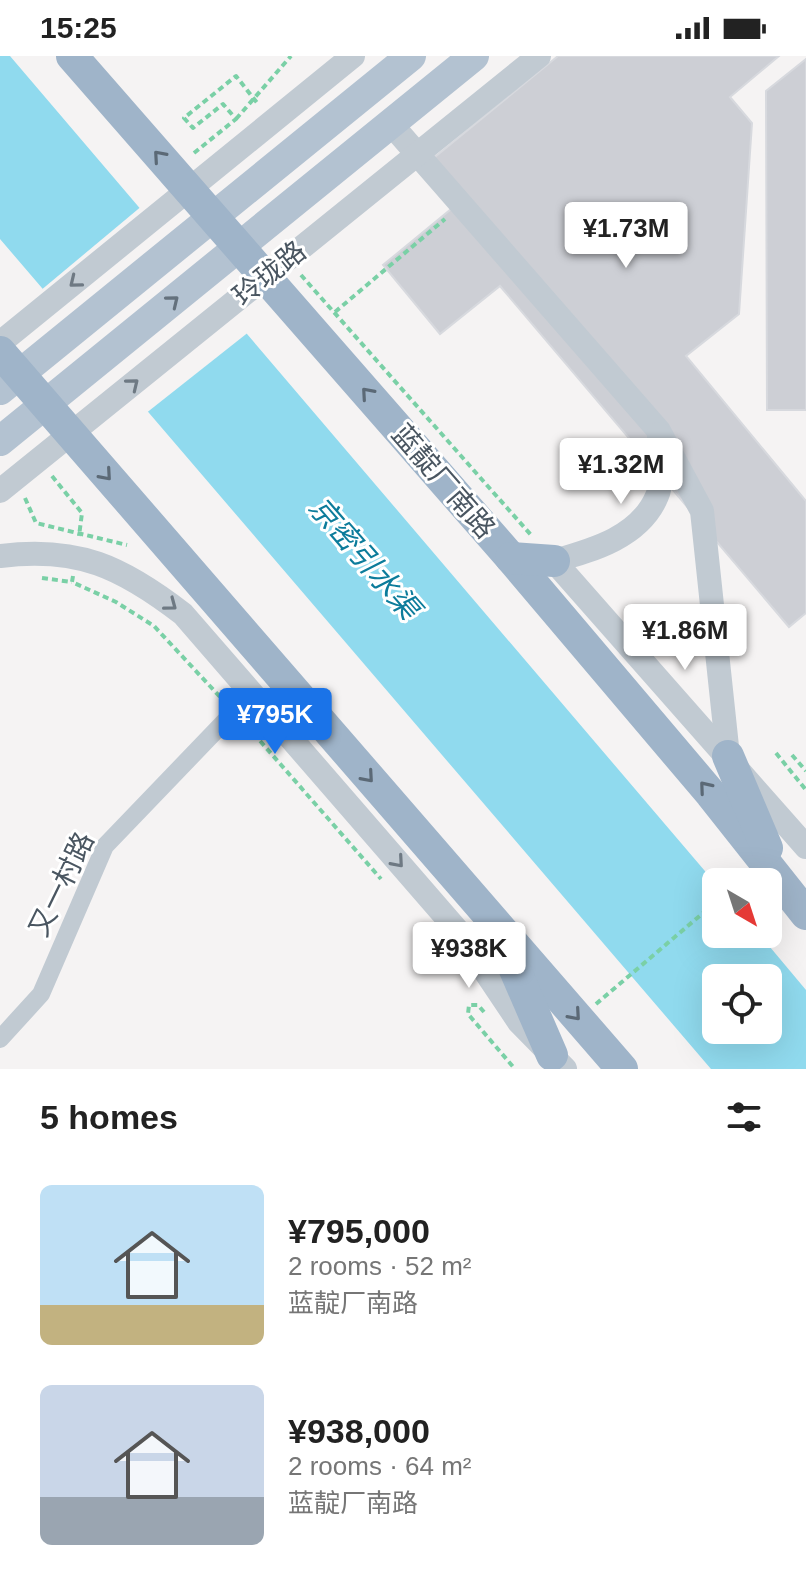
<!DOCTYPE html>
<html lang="en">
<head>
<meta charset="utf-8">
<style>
	body { margin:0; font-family:Arial,"Noto Sans SC",sans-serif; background:#f6f6f6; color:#222; height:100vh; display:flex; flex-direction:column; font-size:30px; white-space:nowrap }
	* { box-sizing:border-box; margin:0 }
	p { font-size:26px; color:#767676 }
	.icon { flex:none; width:44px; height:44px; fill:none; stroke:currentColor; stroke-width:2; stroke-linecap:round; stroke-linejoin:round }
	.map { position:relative; height:1013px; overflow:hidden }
	.panel { display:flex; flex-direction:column; background:#fff; flex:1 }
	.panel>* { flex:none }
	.needle { width:52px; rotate:141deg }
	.controls { position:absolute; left:702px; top:812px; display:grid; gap:16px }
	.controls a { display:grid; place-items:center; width:80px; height:80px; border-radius:12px; background:#fff; box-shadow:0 8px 32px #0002; font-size:40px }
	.price { position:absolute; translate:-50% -68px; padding:0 18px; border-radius:8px; background:#fff; color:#222; font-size:26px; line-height:52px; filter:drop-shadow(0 2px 4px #0008) }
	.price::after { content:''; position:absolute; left:50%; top:48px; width:24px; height:18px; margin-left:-12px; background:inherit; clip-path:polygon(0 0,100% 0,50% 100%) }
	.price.active { background:#1a73e8; color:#fff }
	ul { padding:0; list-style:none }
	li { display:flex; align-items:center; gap:24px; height:200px; padding:0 40px }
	li span { display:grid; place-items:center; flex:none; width:224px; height:160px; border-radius:12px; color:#555 }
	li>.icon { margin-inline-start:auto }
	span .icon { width:96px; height:96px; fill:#fffc; stroke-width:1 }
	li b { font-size:34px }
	h2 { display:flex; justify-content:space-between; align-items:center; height:96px; padding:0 40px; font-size:34px }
	.status { display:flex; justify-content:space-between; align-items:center; height:56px; padding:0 40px; background:#fff; direction:ltr }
	.status svg { height:22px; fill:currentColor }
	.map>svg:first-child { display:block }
	.water { fill:#90daee; fill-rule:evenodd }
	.pier { fill:#f5f3f3 }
	.building { fill:#cdcfd5; stroke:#d7d9de; stroke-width:2 }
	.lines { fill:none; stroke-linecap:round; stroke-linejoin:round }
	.path { stroke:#7ad0a6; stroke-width:4; stroke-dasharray:6 4; stroke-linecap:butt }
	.minor { stroke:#c1cad2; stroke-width:18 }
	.tertiary { stroke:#c1cad2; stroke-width:24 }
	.primary { stroke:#b3c2d1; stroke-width:30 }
	.trunk { stroke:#9fb4c9; stroke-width:32 }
	.oneway { stroke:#5b6976 }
	.oneway2 { stroke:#6e7983 }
	.oneway3 { stroke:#64717d }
	.labels { text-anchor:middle; stroke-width:6; stroke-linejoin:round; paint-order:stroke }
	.street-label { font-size:28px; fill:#4a5661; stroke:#fff }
	.water-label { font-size:30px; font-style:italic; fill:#0c7c9b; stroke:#fff }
</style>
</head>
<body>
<div class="status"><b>15:25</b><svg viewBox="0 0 49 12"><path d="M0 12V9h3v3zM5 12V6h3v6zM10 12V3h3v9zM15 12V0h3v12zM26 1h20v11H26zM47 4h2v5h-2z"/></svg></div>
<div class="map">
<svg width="806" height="1013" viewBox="0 0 806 1013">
	<rect width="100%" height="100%" fill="#f5f3f3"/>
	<path class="water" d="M0,0H10L716,828V878H759L806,934V1013H711L0,183ZM716,922H768V974H716Z"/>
	<path class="pier" d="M143,149L250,275L145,358L40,235Z"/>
	<g class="building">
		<path d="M558,0H779L730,41L752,67L739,258L686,300L806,445V557L789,571L500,230L440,278L383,209L462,144L430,105Z"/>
		<path d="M806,3V354H767L766,35Z"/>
	</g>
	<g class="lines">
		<g class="path">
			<path d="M236,63L291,0"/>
			<path d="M194,97L236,63L223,48L193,72L184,62L236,20L258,48"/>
			<path d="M301,219L531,479"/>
			<path d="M335,256L445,163"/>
			<path d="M52,420L82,457L79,480"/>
			<path d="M25,442L36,467L127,489"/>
			<path d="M73,520L72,526L116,546L154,570L222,643"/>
			<path d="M42,522L72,526"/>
			<path d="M247,670L381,823"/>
			<path d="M776,697L806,734"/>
			<path d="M792,699L806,715"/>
			<path d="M596,948L716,846"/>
			<path d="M484,956L478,949H469L468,958L515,1013"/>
		</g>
		<path class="minor" d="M0,983L41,938L105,790L252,637"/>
		<g class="tertiary">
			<path d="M391,68L659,375L702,455L728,700"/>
			<path d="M0,287L353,0"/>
			<path d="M659,378C659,395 664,425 657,440C640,481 593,494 554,505L806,791"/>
			<path d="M0,435L539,0"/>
			<path d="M0,500C78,490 122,511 183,558L458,875L519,966L565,1013"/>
		</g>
		<g class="primary">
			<path d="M0,334L411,0"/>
			<path d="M0,385L474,0"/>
		</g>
		<g class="trunk">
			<path d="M72,0L511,502L711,738L806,858"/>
			<path d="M0,296L622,1013"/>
			<path d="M511,502L554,505"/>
			<path d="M728,700L767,792"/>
			<path d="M506,893L552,999"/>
		</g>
	</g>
	<defs><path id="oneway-chevron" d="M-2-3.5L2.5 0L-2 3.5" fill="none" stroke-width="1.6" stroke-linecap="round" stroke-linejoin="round" transform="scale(2)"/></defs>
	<g class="oneway">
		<use href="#oneway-chevron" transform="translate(159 100) rotate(-131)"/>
		<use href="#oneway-chevron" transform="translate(367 337) rotate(-131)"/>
		<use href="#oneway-chevron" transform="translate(106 419) rotate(49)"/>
		<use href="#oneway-chevron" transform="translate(368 721) rotate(49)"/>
		<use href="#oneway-chevron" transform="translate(705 731) rotate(-130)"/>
		<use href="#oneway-chevron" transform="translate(575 959) rotate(49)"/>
	</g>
	<g class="oneway2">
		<use href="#oneway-chevron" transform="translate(75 226) rotate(141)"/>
		<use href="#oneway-chevron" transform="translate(133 328) rotate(-39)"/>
		<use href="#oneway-chevron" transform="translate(171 549) rotate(37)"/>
		<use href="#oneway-chevron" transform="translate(398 806) rotate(49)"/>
	</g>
	<use class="oneway3" href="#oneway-chevron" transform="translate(173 245) rotate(-39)"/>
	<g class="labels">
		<g class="street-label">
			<text transform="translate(269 217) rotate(-39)" y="10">玲珑路</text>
			<text transform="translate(444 425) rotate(49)" y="10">蓝靛厂南路</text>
			<text transform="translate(61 828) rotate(-64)" y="10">又一村路</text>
		</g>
		<g class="water-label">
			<text transform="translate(364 502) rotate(49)" y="10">京密引水渠</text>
		</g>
	</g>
</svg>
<div class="controls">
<a><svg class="needle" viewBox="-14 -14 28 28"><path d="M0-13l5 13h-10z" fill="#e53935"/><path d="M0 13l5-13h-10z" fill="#767676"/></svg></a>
<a><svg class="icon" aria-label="locate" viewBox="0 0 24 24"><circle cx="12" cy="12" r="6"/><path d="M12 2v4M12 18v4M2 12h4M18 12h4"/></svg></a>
</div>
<b class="price" style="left:626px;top:214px">¥1.73M</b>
<b class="price" style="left:621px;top:450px">¥1.32M</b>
<b class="price" style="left:685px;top:616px">¥1.86M</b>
<b class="price active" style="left:275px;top:700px">¥795K</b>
<b class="price" style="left:469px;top:934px">¥938K</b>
</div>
<section class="panel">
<h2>5 homes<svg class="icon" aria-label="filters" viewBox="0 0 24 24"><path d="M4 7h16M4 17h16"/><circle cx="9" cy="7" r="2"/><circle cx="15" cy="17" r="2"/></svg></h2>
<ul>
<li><span style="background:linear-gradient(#bfe0f5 75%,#c2b280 0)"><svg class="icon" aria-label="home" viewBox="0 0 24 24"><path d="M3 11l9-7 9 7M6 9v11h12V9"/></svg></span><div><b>¥795,000</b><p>2 rooms · 52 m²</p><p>蓝靛厂南路</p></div></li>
<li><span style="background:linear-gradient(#c9d6e8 70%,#9aa5b1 0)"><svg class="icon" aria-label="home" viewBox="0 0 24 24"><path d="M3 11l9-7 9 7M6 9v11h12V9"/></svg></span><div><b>¥938,000</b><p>2 rooms · 64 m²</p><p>蓝靛厂南路</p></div></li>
</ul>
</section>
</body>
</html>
